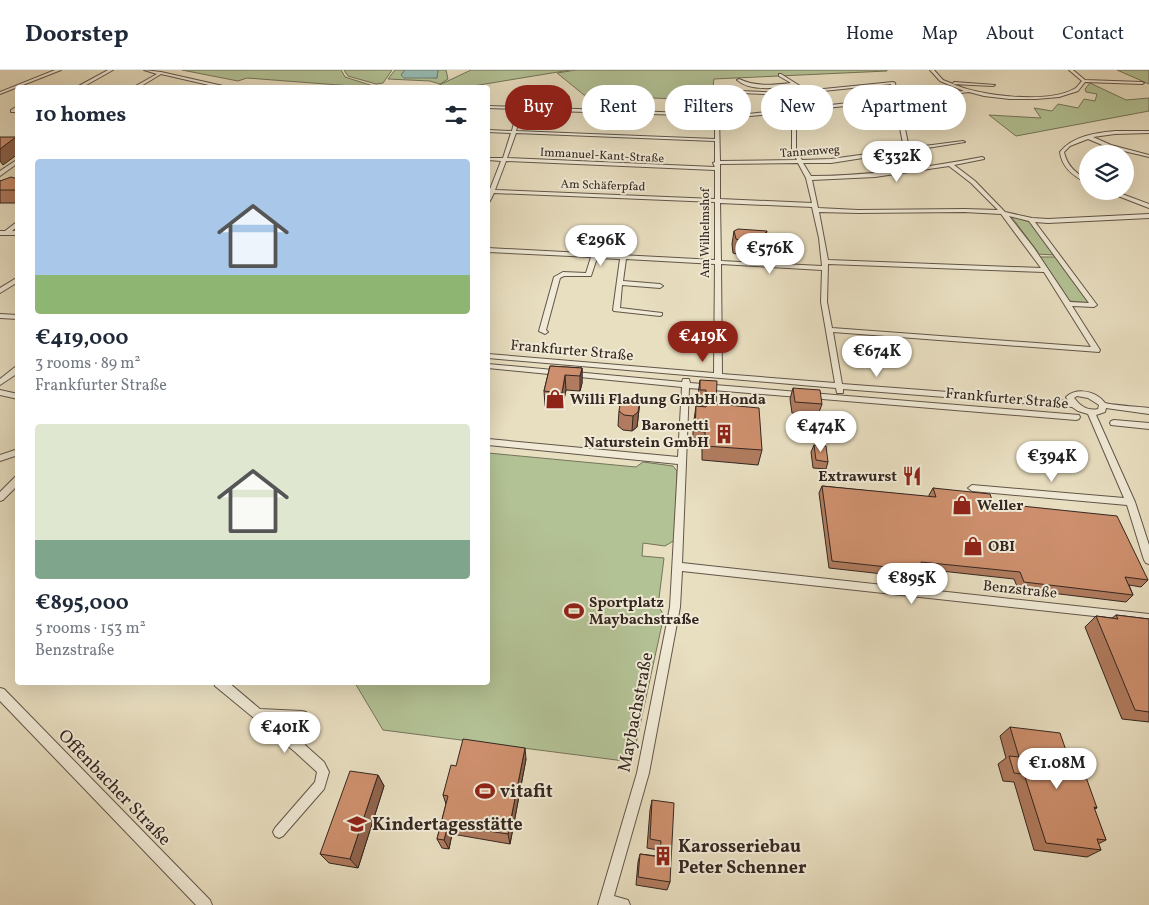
<!DOCTYPE html>
<html lang="en">
<head>
<meta charset="utf-8">
<style>
	body { margin:0; font-family:Vollkorn,serif; background:#f6f6f7; color:#1f2937; height:100vh; display:flex; flex-direction:column; font-size:19px; white-space:nowrap }
	* { box-sizing:border-box; margin:0 }
	p { font-size:16px; color:#747a83 }
	.icon { flex:none; width:28px; height:28px; fill:none; stroke:currentColor; stroke-width:2; stroke-linecap:round; stroke-linejoin:round }
	.map { position:relative; flex:1; overflow:hidden }
	.sheet { position:absolute; left:15px; top:15px; width:475px; height:600px; display:flex; flex-direction:column; background:#fff; border-radius:5px; box-shadow:0 5px 20px #0002 }
	.sheet>* { flex:none }
	.top-card { position:absolute; left:505px; top:15px; width:475px; height:45px; display:flex; gap:10px }
	.tools { position:absolute; left:1079px; top:75px; display:grid; gap:10px }
	.tools a { display:grid; place-items:center; width:55px; height:55px; border-radius:50%; background:#fff; box-shadow:0 5px 20px #0002; font-size:25px }
	.price { position:absolute; translate:-50% -42px; padding:0 11px; border-radius:18px; background:#fff; color:#222; font-size:16px; line-height:32px; filter:drop-shadow(0 1px 2px #0008) }
	.price::after { content:''; position:absolute; left:50%; top:30px; width:15px; height:11px; margin-left:-8px; background:inherit; clip-path:polygon(0 0,100% 0,50% 100%) }
	.price.active { background:#8f2418; color:#fff }
	ul { padding:0; list-style:none }
	li { display:grid; align-content:center; gap:10px; height:265px; padding:0 20px }
	li span { display:grid; place-items:center; height:155px; border-radius:5px; color:#555 }
	li>.icon { margin-inline-start:auto }
	span .icon { width:90px; height:90px; fill:#fffc; stroke-width:1 }
	li b { font-size:21px }
	h2 { display:flex; justify-content:space-between; align-items:center; height:60px; padding:0 20px; font-size:21px }
	.pill { padding:0 18px; border-radius:22px; background:#fff; box-shadow:0 5px 20px #0002; font-size:18px; line-height:45px }
	.pill.active { background:#8f2418; color:#fff }
	header { display:flex; align-items:center; gap:30px; box-sizing:border-box; height:70px; padding:0 25px; background:#fff; border-bottom:1px solid #e0e1e3 }
	header strong { font-size:24px }
	nav { display:flex; gap:28px; margin-inline-start:auto; font-size:18px }
	.map>svg:first-child { display:block }
	.green { fill:#b3c295; stroke:#74745b }
	.water { fill:#97bcb2; stroke:#708078 }
	.lines { fill:none; stroke-linecap:round; stroke-linejoin:round }
	.minor-casing { stroke:#625549; stroke-width:2 }
	.minor { fill:#f0ead6; fill-rule:evenodd }
	.wall { fill:#b07b5e; stroke:#352721 }
	.shaded-wall { fill:#90644c; stroke:#352721 }
	.building { fill:#cd8f6d; stroke:#352721 }
	.labels { text-anchor:middle; stroke-width:4; stroke-linejoin:round; paint-order:stroke }
	.far-street-label { font-size:12px; fill:#352721; stroke:#f0ead6 }
	.street-label { font-size:15px; fill:#352721; stroke:#f0ead6 }
	.poi-label { font-size:15px; font-weight:bold; fill:#352721; stroke:#f0ead6; text-anchor:start }
	.near-street-label { font-size:18px; fill:#352721; stroke:#f0ead6 }
	.near-poi-label { font-size:18px; font-weight:bold; fill:#352721; stroke:#f0ead6; text-anchor:start }
</style>
</head>
<body>
<header>
<strong>Doorstep</strong>
<nav><a>Home</a><a>Map</a><a>About</a><a>Contact</a></nav>
</header>
<div class="map">
<svg width="1149" height="835" viewBox="0 0 1149 835">
	<rect width="100%" height="100%" fill="#e8dec0"/>
	<filter id="stains"><feTurbulence type="fractalNoise" baseFrequency=".004" numOctaves="4"/><feColorMatrix values="0 0 0 0 .2 0 0 0 0 .09 0 0 0 0 .02 0 0 0 .5 -.17"/></filter>
	<radialGradient id="worn" r=".72"><stop offset=".6" stop-color="#630" stop-opacity="0"/><stop offset="1" stop-color="#630" stop-opacity=".3"/></radialGradient>
	<g class="green">
		<path d="M182,0H341L345,7L373,16L365,17L247,8L238,11Z"/>
		<path d="M344,0H392L383,13L376,14L348,6Z"/>
		<path d="M395,0H405L401,5L437,8L438,0H446L448,9L440,14L430,11L388,9Z"/>
		<path d="M471,0H570L467,17H435Z"/>
		<path d="M576,0H887V1L714,9L712,24L700,23L699,30L584,25L557,3Z"/>
		<path d="M1117,0H1149V14Z"/>
		<path d="M1090,13L1126,30L1149,28V41L1016,66L989,45L1041,48L1034,38L1052,41L1058,34L1078,38L1084,29L1095,31L1097,24L1086,22L1085,19Z"/>
		<path d="M1010,145L1030,152L1055,185L1037,184L1038,182Z"/>
		<path d="M1039,187H1056L1091,233L1069,231Z"/>
		<path d="M488,383L636,397L643,392L673,396L677,401L675,470L665,476L643,473L642,486L664,488L658,536L664,545L632,692L383,660L355,613L488,612Z"/>
	</g>
	<path class="water" d="M405,0H438L437,8H404L401,5Z"/>
	<g class="lines">
		<defs>
			<g id="minor">
				<path d="M55,0H61L0,24V22Z"/>
				<path d="M108,0H113L81,18H75Z"/>
				<path d="M144,0L161,2L232,18H222L161,4L138,18H132L157,4Z"/>
				<path d="M930,0H934L943,10L953,14L954,12L995,15L993,16L953,14C980,26 1047,34 1074,19C1077,18 1079,14 1082,11L1069,0H1073L1085,10L1142,12L1144,13L1142,14L1085,12L1078,21L1059,27L1036,29H1010L984,26L969,22L899,30L909,78L963,71L965,72L831,93H803L811,106C869,106 925,98 982,87L984,88V89L954,95L975,111L1005,142L1032,148L1048,149L1149,144V148L1048,153L1035,152L1097,235L1094,237L1072,236L1100,280L1099,282L833,262L842,314L1068,331L1066,327C1075,319 1089,320 1099,327C1102,329 1103,331 1105,333C1110,335 1141,337 1149,338V344L1106,338L1105,342L1096,345L1135,432L1149,475V494L1146,493L1144,490L1127,435L972,421L968,418L972,415L1124,428L1088,344L1078,341L1072,337L843,319V323H837L836,318L488,288V284L714,303L715,194L626,189L623,211L660,214L663,216L660,218L622,215L620,238L662,243V245L660,246L614,241L613,240L620,189L597,188L591,206H564L560,208L546,260L548,262L545,264L539,261L554,207L563,202L586,203L591,187L488,182V178L715,190V132L494,123L490,131L488,132V120L490,119L501,91L488,90V88H503L511,63L488,62V60L512,61L517,39L488,38V36L518,37L521,25L523,24L567,25L569,27L525,26L522,37L715,44V21L717,20L784,23L893,12L895,13L898,28L964,21L940,11ZM891,14L894,28L739,45L719,44V22L784,25ZM895,31L904,79L831,89L802,90L796,80V41ZM522,40L715,46V69L516,61ZM792,42V80L797,90L720,91L719,47H739ZM516,63L715,71V92L713,93L715,97L507,88ZM506,91L715,100V129L495,120ZM798,93L806,108L812,133L720,129V94ZM949,96L971,113L998,140L964,139L858,140L818,138L812,110L875,107ZM720,133L812,137L819,168L822,196L721,191ZM819,142L858,143L964,142L1001,144L1041,198L828,190ZM1009,146L1029,151L1089,233L1070,232L1034,178ZM721,194L822,200L821,232L835,313L722,304ZM828,194L1044,202L1091,277L832,258L827,232ZM1077,326L1088,328L1099,335L1098,339C1089,341 1081,337 1075,329L1074,328Z"/>
				<path d="M779,4H781L800,16L798,17L794,15C777,18 751,22 737,10L739,9C755,17 773,15 791,13L779,6Z"/>
				<path d="M16,37L18,42H11V40Z"/>
				<path d="M1115,61H1149V63L1115,64L1093,67L1111,75L1149,85V87L1107,77L1088,69L1070,76L1064,82C1067,96 1076,103 1088,110V113C1074,107 1062,98 1060,82C1073,66 1095,63 1115,61Z"/>
				<path d="M18,89V93L0,106V101Z"/>
				<path d="M1105,121H1114L1149,134V138Z"/>
				<path d="M18,151V156L12,161H18V165H0V161H5Z"/>
				<path d="M18,207V212L0,223V218Z"/>
				<path d="M0,244L18,245V249L0,248Z"/>
				<path d="M488,294L682,312L683,309H689L690,313L1079,345L1080,347L1079,349L1076,350L689,318L682,493L1149,544V552L682,501L680,537L649,703L614,826L628,830L630,835H598L637,703L670,537L678,394L488,375V369L678,387L682,317L488,298Z"/>
				<path d="M15,297H18V303L0,315V309Z"/>
				<path d="M0,320L18,324V329L0,325Z"/>
				<path d="M1114,350L1149,353V359L1111,355L1110,353L1111,351Z"/>
				<path d="M18,379V385L0,391V385Z"/>
				<path d="M18,406V415L3,430L0,431V422L15,407Z"/>
				<path d="M214,612H228L260,639L302,641L306,642L312,659L305,675L324,692L329,702L324,719L283,766L279,768L275,766L273,762L275,758L315,712L317,702L294,681L215,616ZM274,650L298,651L300,659L296,668Z"/>
				<path d="M0,618L4,619L210,830L212,835H196L0,631Z"/>
			</g>
		</defs>
		<use href="#minor" class="minor-casing"/>
		<use href="#minor" class="minor"/>
	</g>
	<g class="wall">
		<path d="M18,109V133H0V111Z"/>
		<path d="M734,161L764,174L753,187L749,188L733,183L732,174Z"/>
		<path d="M550,296L582,298V313L580,321L566,320L562,338L545,336L544,321Z"/>
		<path d="M700,310L716,334L762,380L758,395L702,390V377L692,376L694,350L696,336H703V335H697L698,325Z"/>
		<path d="M793,318L822,334L818,345L792,343L790,329Z"/>
		<path d="M640,330L637,357L632,361L623,360L618,356L619,341Z"/>
		<path d="M814,375L828,392L826,399L813,398L811,382Z"/>
		<path d="M822,416L929,427V425L933,418L993,433L1148,510L1141,517L1129,515L1133,525L1126,532L1018,519L1014,509L923,499L924,501L919,508L829,498L819,423Z"/>
		<path d="M1116,545L1149,549V652L1122,649L1085,557L1096,546L1112,548Z"/>
		<path d="M1010,657L1070,692L1097,738L1094,739L1106,770L1098,774L1101,780L1087,787L1034,780L1014,712L1003,711L998,694L1006,688L1000,666Z"/>
		<path d="M526,689L510,774L452,764L449,779L442,778L437,769L446,734L443,725L456,696Z"/>
		<path d="M378,705L384,716L358,798L329,793L320,784Z"/>
		<path d="M652,730L670,812L667,820L636,815L638,792L640,784L657,786L658,780L647,778L650,740Z"/>
	</g>
	<g class="shaded-wall">
		<path d="M16,67L18,70V84L3,95L0,91V79Z"/>
		<path d="M767,161L764,174L753,187L749,188L752,174Z"/>
		<path d="M582,298V313L580,321V306Z"/>
		<path d="M565,305L566,320L562,338V323Z"/>
		<path d="M640,330L637,357L632,361L633,346Z"/>
		<path d="M525,678L526,689L510,774L508,764Z"/>
		<path d="M378,705L384,716L358,798L350,789Z"/>
		<path d="M448,755L452,764L449,779L444,770Z"/>
	</g>
	<g class="building">
		<path d="M0,67H16L0,79Z"/>
		<path d="M11,107L18,109V120H0V111Z"/>
		<path d="M738,159L767,161L756,173L752,174L736,169L734,161Z"/>
		<path d="M550,296L582,298L580,306L565,305L562,323L544,321Z"/>
		<path d="M700,310L717,311L716,334L759,338L762,380L705,376V362L695,361L696,336L706,337V320H700Z"/>
		<path d="M793,318L820,320L822,334L795,332Z"/>
		<path d="M640,330L638,342L633,346L624,345L619,341L620,335Z"/>
		<path d="M814,375L826,376L828,392L816,390Z"/>
		<path d="M822,416L936,427L933,418L990,424L993,433L1117,446L1148,510L1125,507L1133,525L1024,512L1020,502L921,492L924,501L832,491Z"/>
		<path d="M1116,545L1149,549V642L1135,640L1096,546L1118,549Z"/>
		<path d="M1010,657L1060,663L1070,692L1081,693L1097,738L1094,737L1106,770L1097,769L1101,780L1046,773L1024,704L1014,703L1009,686L1019,687Z"/>
		<path d="M463,669L525,678L508,764L448,755L444,770L437,769L448,726L443,725L451,695L456,696Z"/>
		<path d="M350,701L378,705L350,789L320,784Z"/>
		<path d="M652,730L674,733L670,812L638,807L640,784L660,787L661,771L650,769Z"/>
	</g>
	<defs>
		<symbol id="shop-bare" viewBox="-9 -9 18 18"><path d="M-5-2.5h2.3a2.7 3.5 0 0 1 5.4 0H5L5.5 6h-11ZM-1.5-2.5h3a1.5 2.3 0 0 0-3 0Z" fill="#8f2418" stroke="#f0ead6" stroke-width="2.5" paint-order="stroke"/></symbol>
		<symbol id="building-bare" viewBox="-9 -9 18 18"><path d="M-4-6H4V6H1V3H-1V6H-4ZM-2.5-4.3h1.7v1.8h-1.7ZM.8-4.3h1.7v1.8H.8ZM-2.5-1h1.7V.8h-1.7ZM.8-1h1.7V.8H.8Z" fill="#8f2418" stroke="#f0ead6" stroke-width="2.5" paint-order="stroke"/></symbol>
		<symbol id="restaurant-bare" viewBox="-9 -9 18 18"><path d="M-5-6h1v4h1v-4h1v4h1v-4h1v5L-1.5 .5V6h-2V.5L-5-1ZM5-6V6H3V1.5H1.5Q1.5-4 5-6Z" fill="#8f2418" stroke="#f0ead6" stroke-width="2.5" paint-order="stroke"/></symbol>
		<symbol id="stadium-bare" viewBox="-9 -9 18 18"><path d="M0-5a6.5 5 0 1 0 0 10a6.5 5 0 1 0 0-10ZM-3.5-1.8h7v3.6h-7Z" fill="#8f2418" stroke="#f0ead6" stroke-width="2.5" paint-order="stroke"/></symbol>
		<symbol id="school-bare" viewBox="-9 -9 18 18"><path d="M0-5L7-2L0 1L-7-2ZM-4 1L0 2.5L4 1V4Q0 6-4 4Z" fill="#8f2418" stroke="#f0ead6" stroke-width="2.5" paint-order="stroke"/></symbol>
	</defs>
	<g fill-rule="evenodd">
		<use href="#shop-bare" x="541" y="315" width="28" height="28"/>
		<use href="#building-bare" x="710" y="350" width="28" height="28"/>
		<use href="#restaurant-bare" x="898" y="392" width="28" height="28"/>
		<use href="#shop-bare" x="948" y="421" width="28" height="28"/>
		<use href="#shop-bare" x="959" y="462" width="28" height="28"/>
		<use href="#stadium-bare" x="560" y="527" width="28" height="28"/>
		<use href="#stadium-bare" x="471" y="707" width="28" height="28"/>
		<use href="#school-bare" x="343" y="740" width="28" height="28"/>
		<use href="#building-bare" x="649" y="772" width="28" height="28"/>
	</g>
	<g class="labels">
		<g class="far-street-label">
			<text transform="translate(810 81) rotate(-4)" y="4">Tannenweg</text>
			<text transform="translate(602 85) rotate(3)" y="4">Immanuel-Kant-Straße</text>
			<text transform="translate(603 115) rotate(2)" y="4">Am Schäferpfad</text>
			<text transform="translate(705 163) rotate(-90)" y="4">Am Wilhelmshof</text>
		</g>
		<g class="street-label">
			<text transform="translate(572 280) rotate(5)" y="5">Frankfurter Straße</text>
			<text transform="translate(1007 328) rotate(5)" y="5">Frankfurter Straße</text>
			<text transform="translate(1020 519) rotate(6)" y="5">Benzstraße</text>
		</g>
		<g class="poi-label">
			<text x="570" y="334">Willi Fladung GmbH Honda</text>
			<text x="709" y="360" text-anchor="end">Baronetti<tspan x="709" dy="17">Naturstein GmbH</tspan></text>
			<text x="897" y="411" text-anchor="end">Extrawurst</text>
			<text x="977" y="440">Weller</text>
			<text x="988" y="481">OBI</text>
			<text x="589" y="537">Sportplatz<tspan x="589" dy="17">Maybachstraße</tspan></text>
		</g>
		<g class="near-street-label">
			<text transform="translate(635 642) rotate(-79)" y="6">Maybachstraße</text>
			<text transform="translate(115 717) rotate(46)" y="6">Offenbacher Straße</text>
		</g>
		<g class="near-poi-label">
			<text x="500" y="727">vitafit</text>
			<text x="372" y="760">Kindertagesstätte</text>
			<text x="678" y="782">Karosseriebau<tspan x="678" dy="21">Peter Schenner</tspan></text>
		</g>
	</g>
	<rect width="100%" height="100%" filter="url(#stains)"/>
	<rect width="100%" height="100%" fill="url(#worn)"/>
</svg>
<div class="tools">
<a><svg class="icon" aria-label="layers" viewBox="0 0 24 24"><path d="M12 4l9 5-9 5-9-5zM3 14l9 5 9-5"/></svg></a>
</div>
<b class="price" style="left:897px;top:113px">€332K</b>
<b class="price" style="left:601px;top:197px">€296K</b>
<b class="price" style="left:770px;top:205px">€576K</b>
<b class="price active" style="left:703px;top:293px">€419K</b>
<b class="price" style="left:877px;top:308px">€674K</b>
<b class="price" style="left:821px;top:383px">€474K</b>
<b class="price" style="left:1052px;top:413px">€394K</b>
<b class="price" style="left:912px;top:535px">€895K</b>
<b class="price" style="left:285px;top:684px">€401K</b>
<b class="price" style="left:1057px;top:720px">€1.08M</b>
<div class="top-card">
<a class="pill active">Buy</a>
<a class="pill">Rent</a>
<a class="pill">Filters</a>
<a class="pill">New</a>
<a class="pill">Apartment</a>
</div>
<section class="sheet">
<h2>10 homes<svg class="icon" aria-label="filters" viewBox="0 0 24 24"><path d="M4 7h16M4 17h16"/><circle cx="9" cy="7" r="2"/><circle cx="15" cy="17" r="2"/></svg></h2>
<ul>
<li><span style="background:linear-gradient(#a9c7e8 75%,#8fb573 0)"><svg class="icon" aria-label="home" viewBox="0 0 24 24"><path d="M3 11l9-7 9 7M6 9v11h12V9"/></svg></span><div><b>€419,000</b><p>3 rooms · 89 m²</p><p>Frankfurter Straße</p></div></li>
<li><span style="background:linear-gradient(#dfe7d0 75%,#7fa58c 0)"><svg class="icon" aria-label="home" viewBox="0 0 24 24"><path d="M3 11l9-7 9 7M6 9v11h12V9"/></svg></span><div><b>€895,000</b><p>5 rooms · 153 m²</p><p>Benzstraße</p></div></li>
</ul>
</section>
</div>
</body>
</html>
